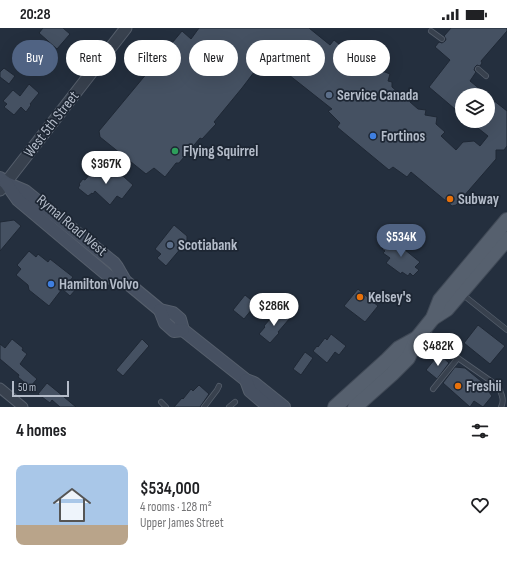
<!DOCTYPE html>
<html lang="en">
<head>
<meta charset="utf-8">
<style>
	body { margin:0; font-family:"Sofia Sans Condensed",sans-serif; background:#f6f6f6; color:#202124; height:100vh; display:flex; flex-direction:column; font-size:15px; white-space:nowrap }
	* { box-sizing:border-box; margin:0 }
	p { font-size:13px; color:#757577 }
	.icon { flex:none; width:22px; height:22px; fill:none; stroke:currentColor; stroke-width:2; stroke-linecap:round; stroke-linejoin:round }
	.map { position:relative; height:379px; overflow:hidden }
	.details { display:flex; flex-direction:column; background:#fff; flex:1 }
	.details>* { flex:none }
	.guide { position:absolute; left:12px; top:12px; width:483px; height:36px; display:flex; gap:8px }
	.tools { position:absolute; left:455px; top:60px; display:grid; gap:8px }
	.tools a { display:grid; place-items:center; width:40px; height:40px; border-radius:50%; background:#fff; box-shadow:0 4px 16px #0002; font-size:20px }
	.scale { position:absolute; left:12px; bottom:10px; width:57px; box-sizing:border-box; padding-left:4px; border:2px solid #b4bcc9; border-top:0; font-size:11px; line-height:14px; white-space:nowrap; color:#b4bcc9; -webkit-text-stroke:3px #1d2633; paint-order:stroke }
	.price { position:absolute; translate:-50% -34px; padding:0 9px; border-radius:14px; background:#fff; color:#222; font-size:13px; line-height:26px; filter:drop-shadow(0 1px 2px #0008) }
	.price::after { content:''; position:absolute; left:50%; top:24px; width:12px; height:9px; margin-left:-6px; background:inherit; clip-path:polygon(0 0,100% 0,50% 100%) }
	.price.on { background:#506383; color:#fff }
	ul { padding:0; list-style:none }
	li { display:flex; align-items:center; gap:12px; height:100px; padding:0 16px }
	li+li { border-top:1px solid #e0e0e0 }
	li span { display:grid; place-items:center; flex:none; width:112px; height:80px; border-radius:8px; color:#555 }
	li>.icon { margin-inline-start:auto }
	span .icon { width:48px; height:48px; fill:#fffc; stroke-width:1 }
	li b { font-size:17px }
	h2 { display:flex; justify-content:space-between; align-items:center; height:48px; padding:0 16px; font-size:17px }
	.pill { padding:0 14px; border-radius:18px; background:#fff; box-shadow:0 4px 16px #0002; font-size:14px; line-height:36px }
	.pill.on { background:#506383; color:#fff }
	.status { display:flex; justify-content:space-between; align-items:center; height:28px; padding:0 20px; background:#fff; direction:ltr }
	.status svg { height:11px; fill:currentColor }
	.map>svg:first-child { display:block }
	.building { fill:#455162; stroke:#1f2835 }
	.lines { fill:none; stroke-linecap:round; stroke-linejoin:round }
	.service-casing { stroke:#565f6c; stroke-width:6 }
	.minor-casing { stroke:#565f6c; stroke-width:11 }
	.tertiary-casing { stroke:#565f6c; stroke-width:13 }
	.secondary-casing { stroke:#565f6c; stroke-width:14 }
	.primary-casing { stroke:#414a57; stroke-width:16 }
	.service { stroke:#38414e; stroke-width:4.5 }
	.minor { stroke:#38414e; stroke-width:9 }
	.tertiary { stroke:#38414e; stroke-width:11 }
	.secondary { stroke:#465061; stroke-width:12 }
	.primary { stroke:#56606e; stroke-width:14 }
	.service-dot { fill:#5c6f8a; stroke:#1d2633; stroke-width:1.5 }
	.shop-dot { fill:#3f7fe0; stroke:#1d2633; stroke-width:1.5 }
	.leisure-dot { fill:#2e9e5b; stroke:#1d2633; stroke-width:1.5 }
	.food-dot { fill:#e8710a; stroke:#1d2633; stroke-width:1.5 }
	.labels { text-anchor:middle; stroke-width:3.5; stroke-linejoin:round; paint-order:stroke }
	.poi-label { font-size:15px; font-weight:bold; fill:#b4bcc9; stroke:#1d2633; text-anchor:start }
	.street-label { font-size:15px; fill:#b4bcc9; stroke:#1d2633 }
</style>
</head>
<body>
<div class="status"><b>20:28</b><svg viewBox="0 0 49 12"><path d="M0 12V9h3v3zM5 12V6h3v6zM10 12V3h3v9zM15 12V0h3v12zM26 1h20v11H26zM47 4h2v5h-2z"/></svg></div>
<div class="map">
<svg width="507" height="379" viewBox="0 0 507 379">
	<rect width="100%" height="100%" fill="#242f3e"/>
	<g class="building">
		<path d="M43,0H63L70,6L57,21L39,5Z"/>
		<path d="M199,0H309L330,17L334,12L361,34L373,22L375,23L366,39L374,46L376,43L385,44L390,46L388,53L392,54V59L401,67L410,69V74L418,81L426,82L425,87L437,89L436,96L445,104L441,108L456,122L463,114L474,113L480,118L488,108L469,93H488V68L507,83V118L504,122H496V131L456,177L452,178L411,144L407,149L393,139L389,142L337,99L340,95L328,83L332,81L270,32L261,35L242,60L214,94L216,96L202,111L200,110L179,135H176L165,149L154,140L146,146L100,109L99,103L182,3L191,11Z"/>
		<path d="M451,0H507V3L481,33L482,35L480,38L477,37L475,39L474,42L476,44L470,53L487,67H462V87L429,59L450,32L435,19L439,14L442,15L445,13L446,11L444,8Z"/>
		<path d="M4,40L15,48L9,56L0,49V44Z"/>
		<path d="M29,56L39,65L30,76L31,77L26,84L21,79L14,87L4,79L7,76L3,73L13,62L20,68Z"/>
		<path d="M115,138V141L133,157L122,171L117,168L110,177L95,163L93,166L92,165L88,168L78,160L80,157L79,156L83,151L85,152L91,145L96,149L103,139Z"/>
		<path d="M14,192L21,198L0,223V194Z"/>
		<path d="M174,197L187,208V213L166,238L157,230L161,226L155,221Z"/>
		<path d="M397,209L403,213L399,217L420,234L415,239L419,242L413,248L410,245L408,248L402,244L401,246L386,235L390,230L383,225L385,223L382,221L388,214L391,217Z"/>
		<path d="M29,223L36,229L38,226L48,234L50,231L73,249L69,254L77,260L70,268L62,261L49,278L29,262L28,257L16,247L21,241L17,237Z"/>
		<path d="M358,261L378,278L365,294L344,278Z"/>
		<path d="M245,267L256,276L244,291L233,282Z"/>
		<path d="M276,284L280,287L282,284L290,290L278,304L279,305L270,315L259,306L265,299L264,298Z"/>
		<path d="M478,297L505,318L490,336L464,315Z"/>
		<path d="M331,306L346,318L339,327L335,324L327,335L313,323L317,318L318,319L325,310L327,312Z"/>
		<path d="M12,311L23,320L22,322L27,326L20,336L37,351L30,359L18,349L19,347L0,331V316L5,320Z"/>
		<path d="M142,311L149,318L123,348L116,342Z"/>
		<path d="M305,324L313,330L301,347L293,341Z"/>
		<path d="M439,326L449,335L437,351L426,342Z"/>
		<path d="M455,339L465,340L492,362L489,364L492,368L483,379L474,373L470,379L443,355Z"/>
		<path d="M47,355L58,364L76,379H60L52,372L50,375L38,366Z"/>
		<path d="M199,357L209,366L200,379H174L182,370L183,371L191,361L193,363Z"/>
	</g>
	<g class="lines">
		<defs>
			<g id="service">
				<path d="M431,3L442,11"/>
				<path d="M478,41L486,48"/>
				<path d="M462,266L507,302"/>
				<path d="M425,302L445,321L498,358C501,365 505,372 501,379"/>
				<path d="M433,361L458,330"/>
				<path d="M161,374L166,379"/>
				<path d="M204,379L217,362L219,358"/>
				<path d="M229,379L235,374"/>
			</g>
			<path id="minor" d="M0,360L23,379"/>
			<path id="tertiary" d="M0,162L126,0"/>
			<g id="secondary">
				<path d="M0,150L6,155L25,163L114,235L117,239L125,253L160,282L173,285L180,291L183,302L246,352L254,355L284,379"/>
				<path d="M6,155L18,172L111,250L125,253"/>
				<path d="M160,282L165,295L174,303L183,302"/>
				<path d="M246,352L250,363L269,379"/>
			</g>
			<g id="primary">
				<path d="M433,290L447,281L507,211"/>
				<path d="M335,379L387,332L399,320L417,310"/>
				<path d="M355,379L392,346L408,330L417,310L433,290L440,272L507,192"/>
			</g>
		</defs>
		<use href="#service" class="service-casing"/>
		<use href="#minor" class="minor-casing"/>
		<use href="#tertiary" class="tertiary-casing"/>
		<use href="#secondary" class="secondary-casing"/>
		<use href="#primary" class="primary-casing"/>
		<use href="#service" class="service"/>
		<use href="#minor" class="minor"/>
		<use href="#tertiary" class="tertiary"/>
		<use href="#secondary" class="secondary"/>
		<use href="#primary" class="primary"/>
	</g>
	<g class="service-dot">
		<circle cx="329" cy="67" r="4"/>
		<circle cx="170" cy="217" r="4"/>
	</g>
	<g class="shop-dot">
		<circle cx="373" cy="108" r="4"/>
		<circle cx="51" cy="256" r="4"/>
	</g>
	<circle class="leisure-dot" cx="175" cy="123" r="4"/>
	<g class="food-dot">
		<circle cx="450" cy="171" r="4"/>
		<circle cx="360" cy="269" r="4"/>
		<circle cx="458" cy="358" r="4"/>
	</g>
	<g class="labels">
		<g class="poi-label">
			<text x="337" y="72">Service Canada</text>
			<text x="381" y="113">Fortinos</text>
			<text x="183" y="128">Flying Squirrel</text>
			<text x="458" y="176">Subway</text>
			<text x="178" y="222">Scotiabank</text>
			<text x="59" y="261">Hamilton Volvo</text>
			<text x="368" y="274">Kelsey's</text>
			<text x="466" y="363">Freshii</text>
		</g>
		<g class="street-label">
			<text transform="translate(51 96) rotate(-52)" y="5">West 5th Street</text>
			<text transform="translate(72 197) rotate(40)" y="5">Rymal Road West</text>
		</g>
	</g>
</svg>
<div class="tools">
<a><svg class="icon" aria-label="layers" viewBox="0 0 24 24"><path d="M12 4l9 5-9 5-9-5zM3 14l9 5 9-5"/></svg></a>
</div>
<div class="scale">50 m</div>
<b class="price" style="left:106px;top:157px">$367K</b>
<b class="price on" style="left:401px;top:230px">$534K</b>
<b class="price" style="left:274px;top:299px">$286K</b>
<b class="price" style="left:438px;top:339px">$482K</b>
<div class="guide">
<a class="pill on">Buy</a>
<a class="pill">Rent</a>
<a class="pill">Filters</a>
<a class="pill">New</a>
<a class="pill">Apartment</a>
<a class="pill">House</a>
</div>
</div>
<section class="details">
<h2>4 homes<svg class="icon" aria-label="filters" viewBox="0 0 24 24"><path d="M4 7h16M4 17h16"/><circle cx="9" cy="7" r="2"/><circle cx="15" cy="17" r="2"/></svg></h2>
<ul>
<li><span style="background:linear-gradient(#a9c7e8 75%,#b9a48a 0)"><svg class="icon" aria-label="home" viewBox="0 0 24 24"><path d="M3 11l9-7 9 7M6 9v11h12V9"/></svg></span><div><b>$534,000</b><p>4 rooms · 128 m²</p><p>Upper James Street</p></div><svg class="icon" aria-label="heart" viewBox="0 0 24 24"><path d="M12 20l-8-8c-3-5 5-10 8-4 3-6 11-1 8 4z"/></svg></li>
</ul>
</section>
</body>
</html>
